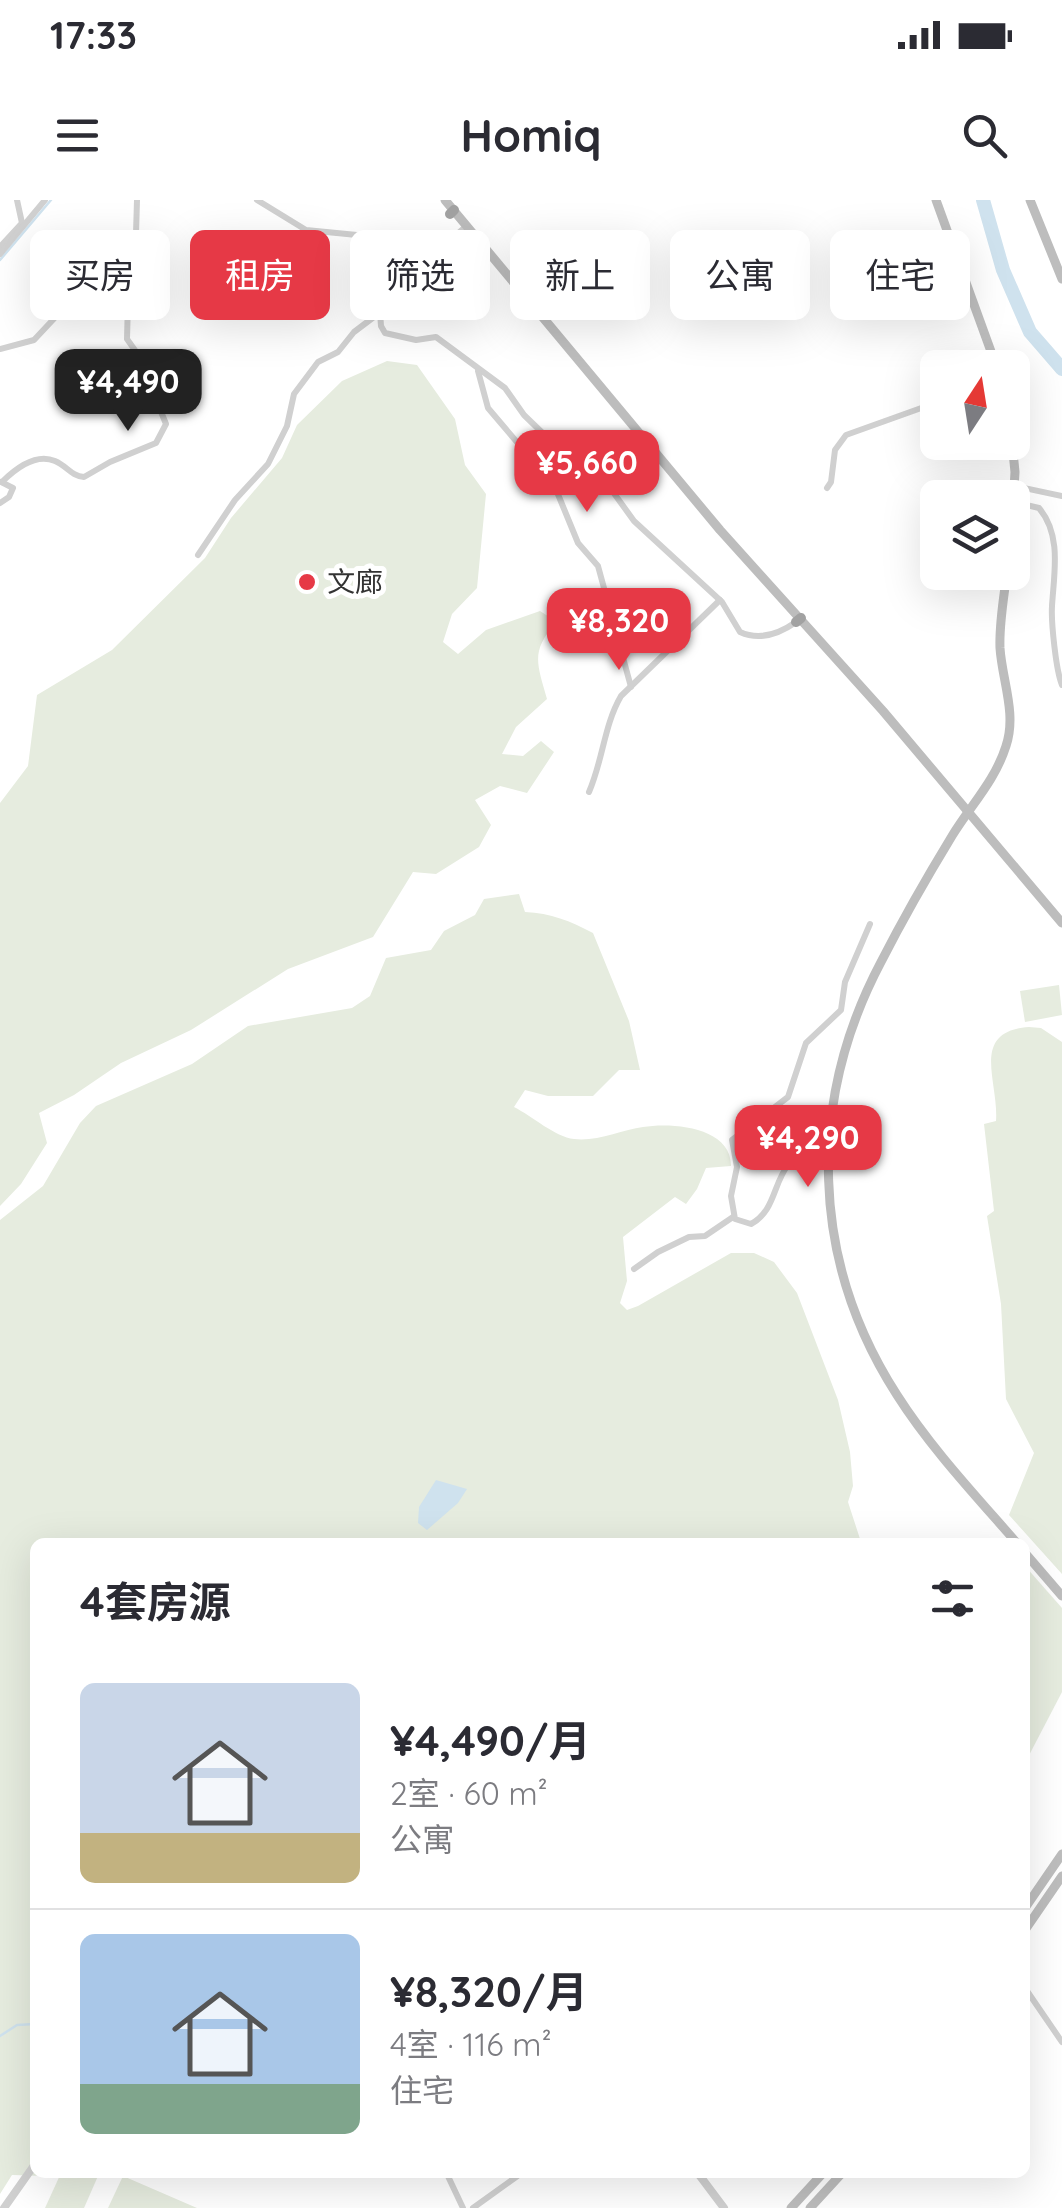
<!DOCTYPE html>
<html lang="zh">
<head>
<meta charset="utf-8">
<style>
	body { margin:0; font-family:Quicksand,"Noto Sans SC",sans-serif; background:#f2f2f3; color:#2b2b33; height:100vh; display:flex; flex-direction:column; font-size:38px; white-space:nowrap }
	* { box-sizing:border-box; margin:0 }
	p { font-size:32px; color:#7c7c81 }
	.icon { flex:none; width:55px; height:55px; fill:none; stroke:currentColor; stroke-width:2; stroke-linecap:round; stroke-linejoin:round }
	.map { position:relative; flex:1; overflow:hidden }
	.side { position:absolute; left:30px; top:1338px; width:1000px; height:640px; display:flex; flex-direction:column; background:#fff; border-radius:15px; box-shadow:0 10px 40px #0002 }
	.side>* { flex:none }
	.hud { position:absolute; left:30px; top:30px; width:1002px; height:90px; display:flex; gap:20px }
	.needle { width:65px; rotate:12deg }
	.controls { position:absolute; left:920px; top:150px; display:grid; gap:20px }
	.controls a { display:grid; place-items:center; width:110px; height:110px; border-radius:15px; background:#fff; box-shadow:0 10px 40px #0002; font-size:50px }
	.price { position:absolute; translate:-50% -85px; padding:0 22px; border-radius:20px; background:#e63946; color:#fff; font-size:32px; line-height:65px; filter:drop-shadow(0 2px 5px #0008) }
	.price::after { content:''; position:absolute; left:50%; top:60px; width:30px; height:22px; margin-left:-15px; background:inherit; clip-path:polygon(0 0,100% 0,50% 100%) }
	.price.current { background:#222; color:#fff }
	ul { padding:0; list-style:none }
	li { display:flex; align-items:center; gap:30px; height:250px; padding:0 50px }
	li+li { border-top:2px solid #e1e1e2 }
	li span { display:grid; place-items:center; flex:none; width:280px; height:200px; border-radius:15px; color:#555 }
	li>.icon { margin-inline-start:auto }
	span .icon { width:120px; height:120px; fill:#fffc; stroke-width:1 }
	li b { font-size:42px }
	h2 { display:flex; justify-content:space-between; align-items:center; height:120px; padding:0 50px; font-size:42px }
	.chip { padding:0 35px; border-radius:15px; background:#fff; box-shadow:0 10px 40px #0002; font-size:35px; line-height:90px }
	.chip.current { background:#e63946; color:#fff }
	.status { display:flex; justify-content:space-between; align-items:center; height:70px; padding:0 50px; background:#fff; direction:ltr }
	.status svg { height:28px; fill:currentColor }
	header { display:flex; justify-content:space-between; align-items:center; height:130px; padding:0 50px; background:#fff; font-size:45px; font-weight:700 }
	.map>svg:first-child { display:block }
	.green { fill:#e6ecdf }
	.water { fill:#cfe2ee }
	.lines { fill:none; stroke-linecap:round; stroke-linejoin:round }
	.stream { stroke:#cfe2ee; stroke-width:2.5 }
	.river { stroke:#cfe2ee; stroke-width:14 }
	.minor { stroke:#d0d0d0; stroke-width:6 }
	.tertiary { stroke:#d0d0d0; stroke-width:8 }
	.secondary { stroke:#bdbdbd; stroke-width:9 }
	.trunk { stroke:#a2a2a2; stroke-width:10 }
	.poi-dot { fill:#e63946; stroke:#fff; stroke-width:4 }
	.labels { text-anchor:middle; stroke-width:10; stroke-linejoin:round; paint-order:stroke }
	.poi-label { font-size:28px; fill:#333; stroke:#fff; text-anchor:start }
</style>
</head>
<body>
<div class="status"><b>17:33</b><svg viewBox="0 0 49 12"><path d="M0 12V9h3v3zM5 12V6h3v6zM10 12V3h3v9zM15 12V0h3v12zM26 1h20v11H26zM47 4h2v5h-2z"/></svg></div>
<header><svg class="icon" aria-label="menu" viewBox="0 0 24 24"><path d="M4 6h16M4 12h16M4 18h16"/></svg>Homiq<svg class="icon" aria-label="search" viewBox="0 0 24 24"><circle cx="10" cy="10" r="6"/><path d="M15 15l6 6"/></svg></header>
<div class="map">
<svg width="1062" height="2008" viewBox="0 0 1062 2008">
	<rect width="100%" height="100%" fill="#fff"/>
	<g class="green">
		<path d="M387,161L417,165L455,219L465,265L486,294L477,388L452,414L443,442L458,454L486,430L540,411L557,422C530,451 537,463 547,499L516,527L502,554L523,556L541,541L554,552L527,593L500,586L475,600L491,625L479,647L436,674L413,672L373,737L288,769L191,830L121,863L74,895L39,913L47,943L21,984L0,1006V603L28,566L37,495L112,450L205,358L231,318L282,258L297,225L342,181Z"/>
		<path d="M519,694L525,712C551,713 570,721 593,733L629,821L640,870H619L593,896H548L525,890L514,907C532,916 555,937 574,939C596,942 622,930 643,927C672,922 732,927 731,966L706,968L697,989L686,1004L675,997L623,1037L627,1081L620,1103L627,1110L638,1106L731,1053H754L774,1062L797,1093L838,1200L850,1252L853,1286L848,1302L861,1342H35V1972L47,1973L45,1976L12,1975L0,1994V1020L43,986L80,923L96,906L192,864L248,826L352,808L370,796L386,758L431,750L444,731L475,715L484,699Z"/>
		<path d="M1059,785L1062,815L1025,822L1020,791Z"/>
		<path d="M1029,827L1041,828L1062,842V1374L1009,1315L1034,1253L1006,1199L1001,1104L987,1016L994,1011L984,924L996,921C999,882 969,831 1029,827Z"/>
		<path d="M1025,1366L1062,1408V1492L1025,1563Z"/>
		<path d="M61,1973H89L98,1976L84,2008H45Z"/>
		<path d="M123,1976L197,2008H108Z"/>
	</g>
	<path class="water" d="M436,1280L467,1289L458,1303L427,1330L418,1323L419,1307Z"/>
	<g class="lines">
		<g class="stream">
			<path d="M0,60L51,0"/>
			<path d="M0,1836L17,1825L35,1824"/>
		</g>
		<path class="river" d="M983,0L1003,70L1030,132L1062,169"/>
		<g class="minor">
			<path d="M257,0L306,30L357,35L429,50L441,48L463,29"/>
			<path d="M0,47L22,23L17,0"/>
			<path d="M0,54L45,0"/>
			<path d="M380,112L381,126L385,133L416,140L436,137L505,188L524,215L557,247L608,285L634,321L722,402L740,432C760,441 779,434 796,422"/>
			<path d="M0,149L34,140L78,93L129,53L136,34L137,0"/>
			<path d="M478,171L488,208L555,287L578,343L598,366L631,487"/>
			<path d="M2,282C15,269 36,253 55,261C67,266 71,276 84,277L110,262L156,243L166,224L155,197V189L190,176L192,170H149L127,139L128,101"/>
			<path d="M1015,286L1062,296"/>
			<path d="M827,288L831,282L835,250L846,235L938,202"/>
			<path d="M1014,302L1039,308C1062,335 1054,373 1052,406C1051,422 1056,471 1062,485"/>
			<path d="M0,303L9,297L13,288L1,282"/>
			<path d="M198,355L235,300L268,264L287,226L294,194L318,162L338,152L354,132L399,98L453,77L480,49"/>
			<path d="M589,592C603,560 604,525 621,496L720,400"/>
			<path d="M827,957L788,965C773,984 775,1011 751,1024L735,1019L731,996L737,967L732,940L788,897L806,843L841,810L845,782L870,724"/>
			<path d="M634,1069L658,1052L689,1037L705,1036L733,1017"/>
			<path d="M1025,1788L1062,1842"/>
			<path d="M446,1972L463,2008"/>
			<path d="M473,2008L523,1972"/>
		</g>
		<g class="tertiary">
			<path d="M697,1972L724,2008"/>
			<path d="M4,2008L35,1964"/>
		</g>
		<g class="secondary">
			<path d="M445,0L720,330L883,511L1062,723"/>
			<path d="M936,0L997,168"/>
			<path d="M1030,0L1062,79"/>
			<path d="M1012,242L1015,272L1012,321"/>
			<path d="M1007,372C1004,397 999,423 1000,448C1002,480 1017,514 1006,546C995,581 971,605 952,636C927,677 903,719 881,762C807,902 810,1060 897,1195C930,1247 975,1295 1016,1342"/>
			<path d="M1025,1353L1062,1396"/>
			<path d="M1025,1708L1062,1654"/>
			<path d="M1025,1730L1062,1676"/>
			<path d="M791,2008L824,1972"/>
			<path d="M810,2008L843,1972"/>
		</g>
		<g class="trunk">
			<path d="M450,14L454,10"/>
			<path d="M480,49L484,45"/>
			<path d="M796,422L801,418"/>
		</g>
	</g>
	<circle class="poi-dot" cx="307" cy="382" r="10"/>
	<g class="labels">
		<g class="poi-label">
			<text x="327" y="392">文廊</text>
		</g>
	</g>
</svg>
<div class="controls">
<a><svg class="needle" viewBox="-14 -14 28 28"><path d="M0-13l5 13h-10z" fill="#e53935"/><path d="M0 13l5-13h-10z" fill="#7c7c81"/></svg></a>
<a><svg class="icon" aria-label="layers" viewBox="0 0 24 24"><path d="M12 4l9 5-9 5-9-5zM3 14l9 5 9-5"/></svg></a>
</div>
<b class="price current" style="left:128px;top:234px">¥4,490</b>
<b class="price" style="left:587px;top:315px">¥5,660</b>
<b class="price" style="left:619px;top:473px">¥8,320</b>
<b class="price" style="left:808px;top:990px">¥4,290</b>
<div class="hud">
<a class="chip">买房</a>
<a class="chip current">租房</a>
<a class="chip">筛选</a>
<a class="chip">新上</a>
<a class="chip">公寓</a>
<a class="chip">住宅</a>
</div>
<section class="side">
<h2>4套房源<svg class="icon" aria-label="filters" viewBox="0 0 24 24"><path d="M4 7h16M4 17h16"/><circle cx="9" cy="7" r="2"/><circle cx="15" cy="17" r="2"/></svg></h2>
<ul>
<li><span style="background:linear-gradient(#c9d6e8 75%,#c2b280 0)"><svg class="icon" aria-label="home" viewBox="0 0 24 24"><path d="M3 11l9-7 9 7M6 9v11h12V9"/></svg></span><div><b>¥4,490/月</b><p>2室 · 60 m²</p><p>公寓</p></div></li>
<li><span style="background:linear-gradient(#a9c7e8 75%,#7fa58c 0)"><svg class="icon" aria-label="home" viewBox="0 0 24 24"><path d="M3 11l9-7 9 7M6 9v11h12V9"/></svg></span><div><b>¥8,320/月</b><p>4室 · 116 m²</p><p>住宅</p></div></li>
</ul>
</section>
</div>
</body>
</html>
